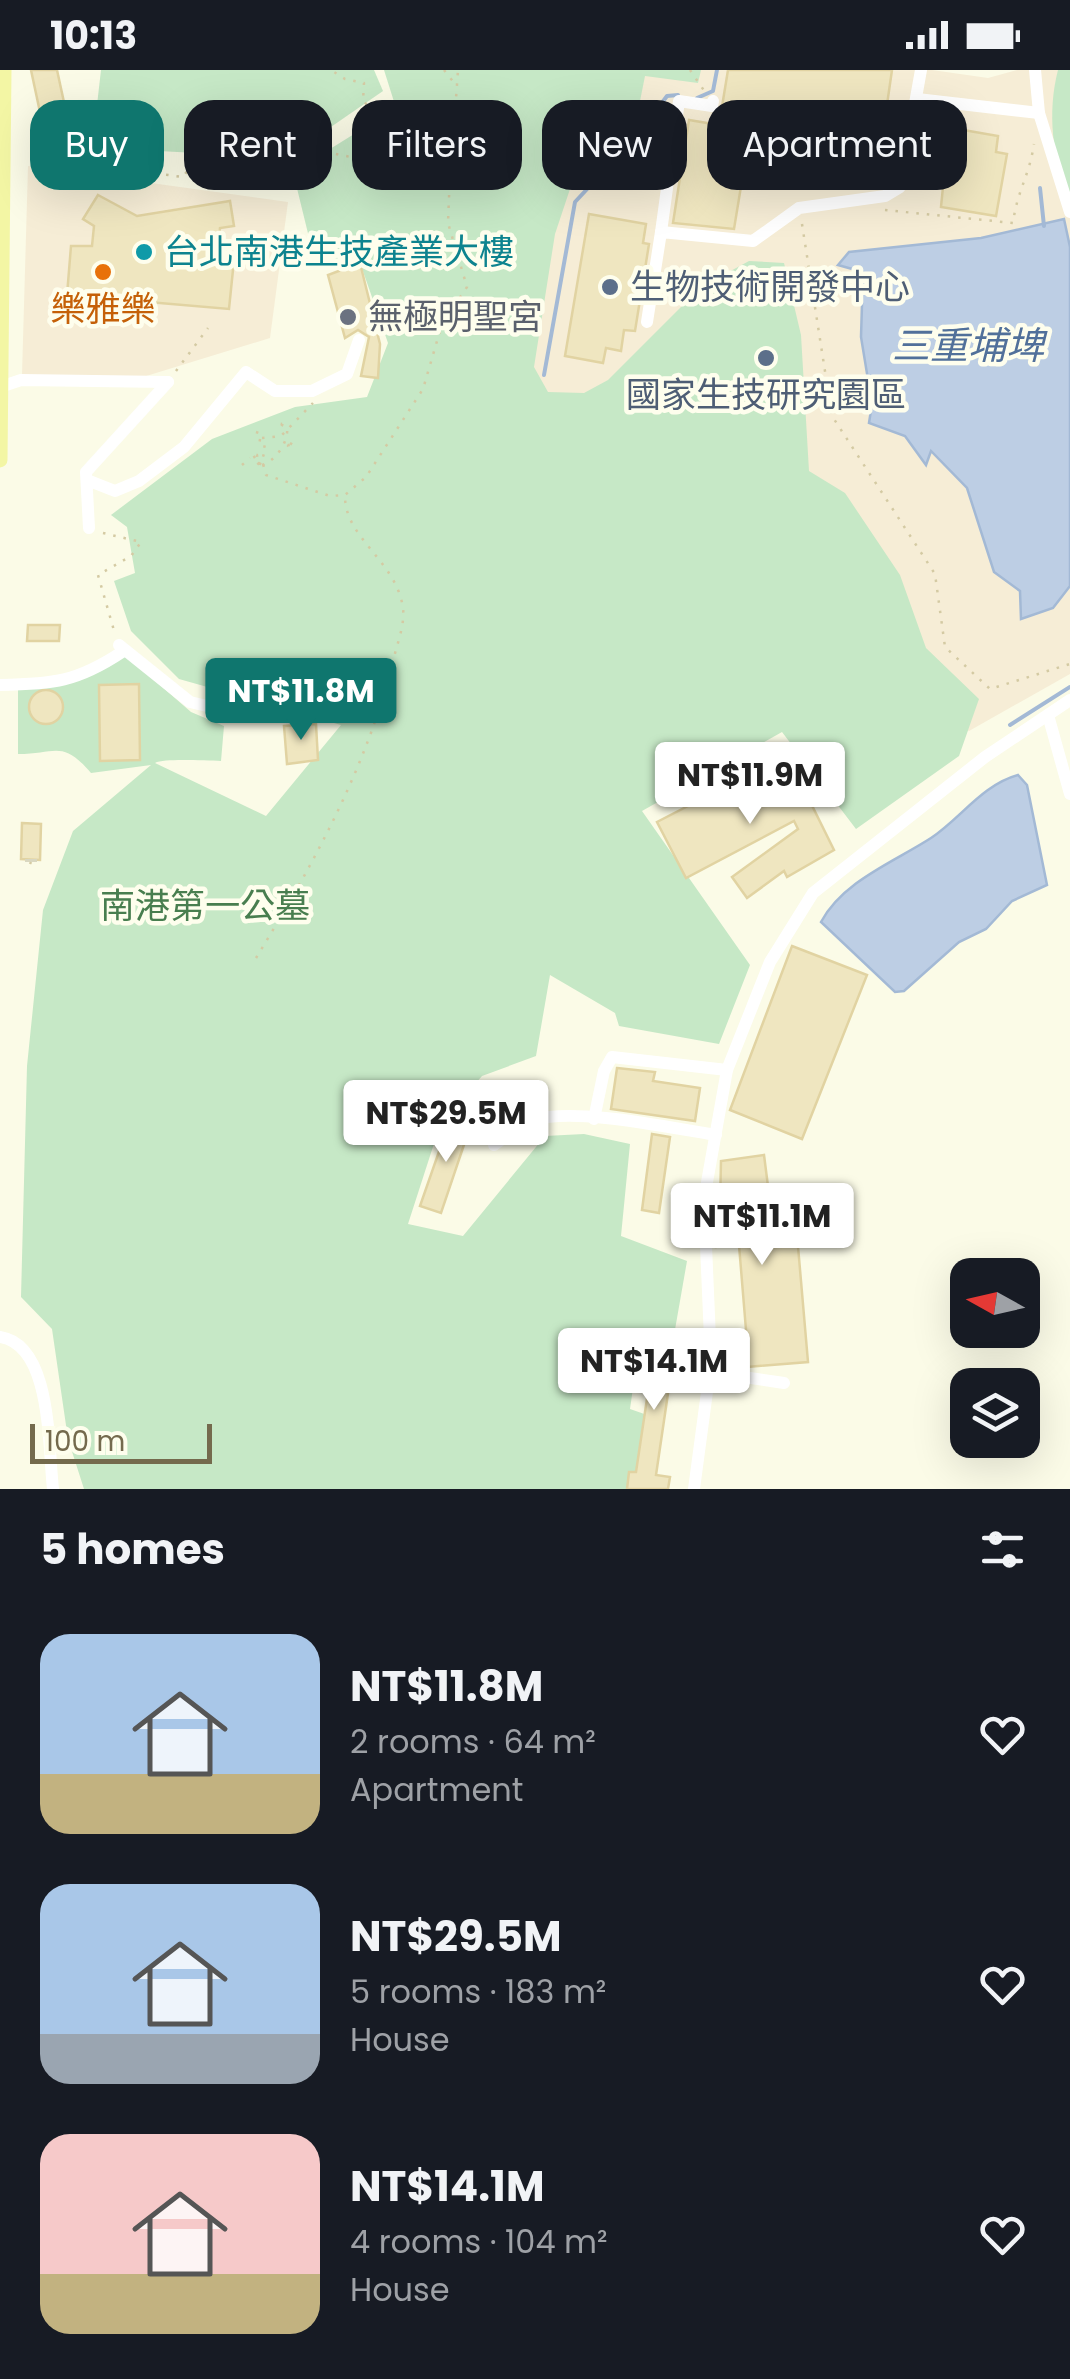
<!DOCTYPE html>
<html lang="en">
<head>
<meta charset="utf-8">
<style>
	body { margin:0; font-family:Poppins,"Noto Sans TC",sans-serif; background:#20242c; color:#f1f3f6; height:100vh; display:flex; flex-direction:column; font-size:38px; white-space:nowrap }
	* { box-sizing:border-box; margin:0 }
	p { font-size:32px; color:#9ea1a6 }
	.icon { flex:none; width:55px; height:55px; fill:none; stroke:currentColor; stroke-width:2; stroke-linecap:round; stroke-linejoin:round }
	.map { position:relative; height:1419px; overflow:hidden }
	.side { display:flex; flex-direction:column; background:#171b24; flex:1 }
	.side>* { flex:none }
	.top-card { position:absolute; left:30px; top:30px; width:1010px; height:90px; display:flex; gap:20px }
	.needle { width:65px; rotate:278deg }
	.controls { position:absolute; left:950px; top:1188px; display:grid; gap:20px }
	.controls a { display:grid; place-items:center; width:90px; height:90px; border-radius:20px; background:#171b24; box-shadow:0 10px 40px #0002; font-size:50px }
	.scale { position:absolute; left:30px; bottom:25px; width:182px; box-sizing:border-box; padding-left:10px; border:5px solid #746a4d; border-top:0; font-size:28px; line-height:35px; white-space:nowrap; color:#746a4d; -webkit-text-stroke:8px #fefeed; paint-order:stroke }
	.price { position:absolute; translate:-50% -85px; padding:0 22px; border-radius:10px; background:#fff; color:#222; font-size:32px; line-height:65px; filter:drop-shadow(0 2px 5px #0008) }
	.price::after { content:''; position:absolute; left:50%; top:60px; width:30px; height:22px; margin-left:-15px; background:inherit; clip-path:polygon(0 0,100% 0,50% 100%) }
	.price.current { background:#0f766e; color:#fff }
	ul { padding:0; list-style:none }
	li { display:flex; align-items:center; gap:30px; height:250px; padding:0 40px }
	li span { display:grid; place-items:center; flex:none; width:280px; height:200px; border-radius:30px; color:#555 }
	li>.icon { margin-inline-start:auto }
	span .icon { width:120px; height:120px; fill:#fffc; stroke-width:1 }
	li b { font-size:42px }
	h2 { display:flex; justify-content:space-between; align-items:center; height:120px; padding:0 40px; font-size:42px }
	.tag { padding:0 35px; border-radius:30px; background:#171b24; box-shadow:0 10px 40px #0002; font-size:35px; line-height:90px }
	.tag.current { background:#0f766e; color:#fff }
	.status { display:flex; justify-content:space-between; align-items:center; height:70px; padding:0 50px; background:#171b24; direction:ltr }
	.status svg { height:28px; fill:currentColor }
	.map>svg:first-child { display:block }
	.commercial { fill:#f6edd6 }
	.green { fill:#c6e8c6 }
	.water { fill:#bdcee4; stroke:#a3b9d5; stroke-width:2.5 }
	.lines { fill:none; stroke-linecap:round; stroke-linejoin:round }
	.stream { stroke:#a3b9d5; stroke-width:4 }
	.building { fill:#efe6c0; stroke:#e1d3a2; stroke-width:2.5 }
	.minor-tunnel { stroke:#d9d7c0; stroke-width:12; stroke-dasharray:12 6; stroke-linecap:butt }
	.path { stroke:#d4caa3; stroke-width:2.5; stroke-dasharray:2.5 8; stroke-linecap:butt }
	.minor { stroke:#fff; stroke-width:12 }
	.major { stroke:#f3f6a4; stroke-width:15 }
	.culture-dot { fill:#0f9aa8; stroke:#fefeed; stroke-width:4 }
	.food-dot { fill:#e8710a; stroke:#fefeed; stroke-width:4 }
	.service-dot { fill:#5c6f8a; stroke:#fefeed; stroke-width:4 }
	.worship-dot { fill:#6b7280; stroke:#fefeed; stroke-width:4 }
	.labels { text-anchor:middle; stroke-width:9; stroke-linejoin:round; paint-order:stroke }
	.culture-label { font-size:35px; fill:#0d838f; stroke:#fefeed; text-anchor:start }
	.service-label { font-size:35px; fill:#4e5e75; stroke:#fefeed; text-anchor:start }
	.food-label { font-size:35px; fill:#c56008; stroke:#fefeed }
	.worship-label { font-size:35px; fill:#5b616d; stroke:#fefeed; text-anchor:start }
	.park-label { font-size:35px; fill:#487e4f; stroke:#fefeed }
	.water-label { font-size:38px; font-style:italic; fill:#51709a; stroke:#fefeed }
</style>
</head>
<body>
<div class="status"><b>10:13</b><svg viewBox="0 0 49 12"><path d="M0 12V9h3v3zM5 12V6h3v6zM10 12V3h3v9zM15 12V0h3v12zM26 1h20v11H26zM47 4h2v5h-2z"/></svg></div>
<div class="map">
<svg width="1070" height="1419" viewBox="0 0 1070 1419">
	<rect width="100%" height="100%" fill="#fbfbe7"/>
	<g class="commercial">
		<path d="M468,0H932L988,8L1017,0H1070V604L969,661L662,583L585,592Z"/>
		<path d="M28,96L288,132L270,268L143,307L22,305Z"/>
	</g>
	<g class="green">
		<path d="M101,0H374L383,21L286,88L122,79L97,35Z"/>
		<path d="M384,0H701L698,13L645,6L631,76L616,100L591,105L570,119L555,164L534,297L548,322L584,323L608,310L701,217L749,191L784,193L801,265L809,401L845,423L900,505L926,578L979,629L959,686L856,759L782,662L642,741L750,895L719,974L619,956L615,943L550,905L536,986L482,1006L440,1055L408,1154L463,1166L545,1066L584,1064L630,1074L621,1166L687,1191L673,1271L640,1268L630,1339L653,1347L639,1419H84L68,1369L52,1259L21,1227L27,996L43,840L73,761L151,695L91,703C62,669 56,684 18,684V614L58,613L122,582L191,642L224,656L221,691C206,691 165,688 155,693L266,746L341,655L179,609L131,561L114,511L135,503L127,457L111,445L212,369L295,337L367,327L388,273L358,187L315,192L293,102L396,38Z"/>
		<path d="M1058,0H1070V128C1052,89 1047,42 1058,0Z"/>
	</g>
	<g class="water">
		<path d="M1064,149L1070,177V516L1053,538L1021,549L1020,521L994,502L967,418L931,381L926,395L905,366L869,353L872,334L861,267L863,202L838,195L849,182L981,168Z"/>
		<path d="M1018,705L1027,715L1047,815L1012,831L986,859L959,872L904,921L895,922L821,852C843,811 894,792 931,768C961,748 982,715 1018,705Z"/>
	</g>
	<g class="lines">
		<g class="stream">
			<path d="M697,28L713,21L717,0"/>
			<path d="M1040,118L1044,156"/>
			<path d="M544,305L575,132L589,117L636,103L658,38L667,26L678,25"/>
			<path d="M1010,655L1070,617"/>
		</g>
	</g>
	<g class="building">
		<path d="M31,0H57L75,83L50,89Z"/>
		<path d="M728,0H892L878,97L842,92L845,74L787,65L784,85L747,80L734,159L673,153L689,50L719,55Z"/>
		<path d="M929,54L998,66L996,82L1007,84L996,146L941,137L943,117L918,112Z"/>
		<path d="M98,125L137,146L230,131L234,156L220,158L217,188L234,190L229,239L67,225L71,176H92L94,156L83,149Z"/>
		<path d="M589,144L646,154L643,173L649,174L635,261L624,260L621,281L606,278L603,293L565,286Z"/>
		<path d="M360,193L380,274L378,308L361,306L369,267L358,260L345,268L328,205Z"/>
		<path d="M28,555H60L59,571H27Z"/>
		<path d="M139,614L140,690L100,691L99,615Z"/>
		<circle cx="46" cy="637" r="17"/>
		<path d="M316,654L318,690L287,694L284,656Z"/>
		<path d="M787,685L834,780L787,807L784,801L747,828L732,807L798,759L794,751L686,808L657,752Z"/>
		<path d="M22,753L41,754L40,790L21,789Z"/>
		<path d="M792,876L867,905L802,1069L730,1040Z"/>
		<path d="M617,998L655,1002L653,1011L700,1018L695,1051L611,1039Z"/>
		<path d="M451,1047L471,1054L441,1143L420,1136Z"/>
		<path d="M652,1064L670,1067L659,1143L642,1140Z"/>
		<path d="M764,1085L770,1132L794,1130L808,1292L747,1297L721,1294L720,1262L746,1260L739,1175L716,1177L714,1137L720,1136L721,1091Z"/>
		<path d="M649,1265L676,1269L656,1405L670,1407L668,1419H627L629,1402H636L648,1322L641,1321Z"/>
	</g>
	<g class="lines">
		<path class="minor-tunnel" d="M31,792V789"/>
		<g class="path">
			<path d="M444,0L455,14"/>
			<path d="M690,0L705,22"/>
			<path d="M114,98L183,107L230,42L263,36L262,68L270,87L288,89L312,79L365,90L379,75L374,41L363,31L364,13L345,9L331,0"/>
			<path d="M885,140L1013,153C1017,121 1029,107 1034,74"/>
			<path d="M802,154L832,346L935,504L945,577L990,619L1070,594"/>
			<path d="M453,236L465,246"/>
			<path d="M176,301L208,258"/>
			<path d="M256,362L261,364L259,375L266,377L262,390L266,405L330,426L345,425L366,407L423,319L442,254L467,217L448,153L450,102L465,58L456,29L458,0"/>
			<path d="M262,368L281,366L313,333"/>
			<path d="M290,373L293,375L291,378L288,376Z"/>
			<path d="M255,388L252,383L257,385L258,394"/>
			<path d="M259,393L262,395L259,397L257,395Z"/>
			<path d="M242,395L250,388"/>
			<path d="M262,395C276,391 289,371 287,357L277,353L282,354"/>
			<path d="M103,463L141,472L131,486L98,505L115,564"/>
			<path d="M30,794L31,792"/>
			<path d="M256,888C313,795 367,697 393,591C397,574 405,555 403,538C396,490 345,469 345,426"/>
		</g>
		<g class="minor">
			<path d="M1035,0L1039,43L1070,142"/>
			<path d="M917,29L1039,43"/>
			<path d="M661,162L679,31L712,36L713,31"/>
			<path d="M647,252L661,162L753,171L799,138L885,126L900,117L921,0"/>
			<path d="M0,317L21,310L168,312"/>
			<path d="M87,410L115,421L139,411L184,377L246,302L275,321H312L347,304L359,270"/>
			<path d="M89,458L86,402L168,312"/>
			<path d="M119,575L190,632L228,641"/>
			<path d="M0,615C53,614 77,612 122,582"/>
			<path d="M1048,645L1070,724"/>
			<path d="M594,1049L604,1001L612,987L727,1000"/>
			<path d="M494,1075C507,1066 519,1055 534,1050C575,1037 671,1058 716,1065"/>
			<path d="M0,1267C52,1275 48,1376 53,1419"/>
			<path d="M710,1302L784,1313"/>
			<path d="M694,1419L711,1292L704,1129L727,1000L770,892L813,823L985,687L1070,630"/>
		</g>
		<path class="major" d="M0,390L4,0"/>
	</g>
	<circle class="culture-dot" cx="144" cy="182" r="10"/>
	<circle class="food-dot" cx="103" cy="202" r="10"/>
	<g class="service-dot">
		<circle cx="610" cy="217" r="10"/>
		<circle cx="766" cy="288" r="10"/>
	</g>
	<circle class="worship-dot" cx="348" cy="247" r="10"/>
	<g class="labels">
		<g class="culture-label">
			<text x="164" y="194">台北南港生技產業大樓</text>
		</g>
		<g class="service-label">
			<text x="630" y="229">生物技術開發中心</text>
			<text x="766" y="337" text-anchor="middle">國家生技研究園區</text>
		</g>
		<g class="food-label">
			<text x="103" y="251">樂雅樂</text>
		</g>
		<g class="worship-label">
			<text x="368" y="259">無極明聖宮</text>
		</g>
		<g class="park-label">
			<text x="205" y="848">南港第一公墓</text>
		</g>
		<g class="water-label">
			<text x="968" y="289">三重埔埤</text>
		</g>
	</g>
</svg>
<div class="controls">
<a><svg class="needle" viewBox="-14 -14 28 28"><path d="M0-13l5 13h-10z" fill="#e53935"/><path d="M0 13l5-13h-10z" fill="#9ea1a6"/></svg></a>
<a><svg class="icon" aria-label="layers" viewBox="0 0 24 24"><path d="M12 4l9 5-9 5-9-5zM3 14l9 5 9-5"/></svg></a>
</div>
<div class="scale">100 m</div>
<b class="price current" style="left:301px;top:673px">NT$11.8M</b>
<b class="price" style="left:750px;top:757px">NT$11.9M</b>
<b class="price" style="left:446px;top:1095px">NT$29.5M</b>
<b class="price" style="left:762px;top:1198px">NT$11.1M</b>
<b class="price" style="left:654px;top:1343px">NT$14.1M</b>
<div class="top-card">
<a class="tag current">Buy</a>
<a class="tag">Rent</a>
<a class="tag">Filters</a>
<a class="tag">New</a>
<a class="tag">Apartment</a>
</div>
</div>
<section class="side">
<h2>5 homes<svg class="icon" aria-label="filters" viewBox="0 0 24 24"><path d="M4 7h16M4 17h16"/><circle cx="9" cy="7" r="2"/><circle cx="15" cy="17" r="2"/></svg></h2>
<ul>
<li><span style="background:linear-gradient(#a9c7e8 70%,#c2b280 0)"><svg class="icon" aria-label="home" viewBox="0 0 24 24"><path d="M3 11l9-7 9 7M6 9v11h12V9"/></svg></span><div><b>NT$11.8M</b><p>2 rooms · 64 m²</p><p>Apartment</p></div><svg class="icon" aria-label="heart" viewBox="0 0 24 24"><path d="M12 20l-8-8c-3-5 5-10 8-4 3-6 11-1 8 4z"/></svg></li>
<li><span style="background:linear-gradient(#a9c7e8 75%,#9aa5b1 0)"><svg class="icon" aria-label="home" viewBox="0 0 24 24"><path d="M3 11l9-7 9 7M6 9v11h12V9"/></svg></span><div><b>NT$29.5M</b><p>5 rooms · 183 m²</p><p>House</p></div><svg class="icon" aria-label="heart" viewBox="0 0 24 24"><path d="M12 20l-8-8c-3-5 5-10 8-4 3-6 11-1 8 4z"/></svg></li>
<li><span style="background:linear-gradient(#f6c9c9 70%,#c2b280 0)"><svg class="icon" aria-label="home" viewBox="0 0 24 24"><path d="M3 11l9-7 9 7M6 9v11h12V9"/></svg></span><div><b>NT$14.1M</b><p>4 rooms · 104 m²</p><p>House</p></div><svg class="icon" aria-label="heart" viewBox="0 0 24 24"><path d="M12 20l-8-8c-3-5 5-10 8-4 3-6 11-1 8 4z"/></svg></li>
</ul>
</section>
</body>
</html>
